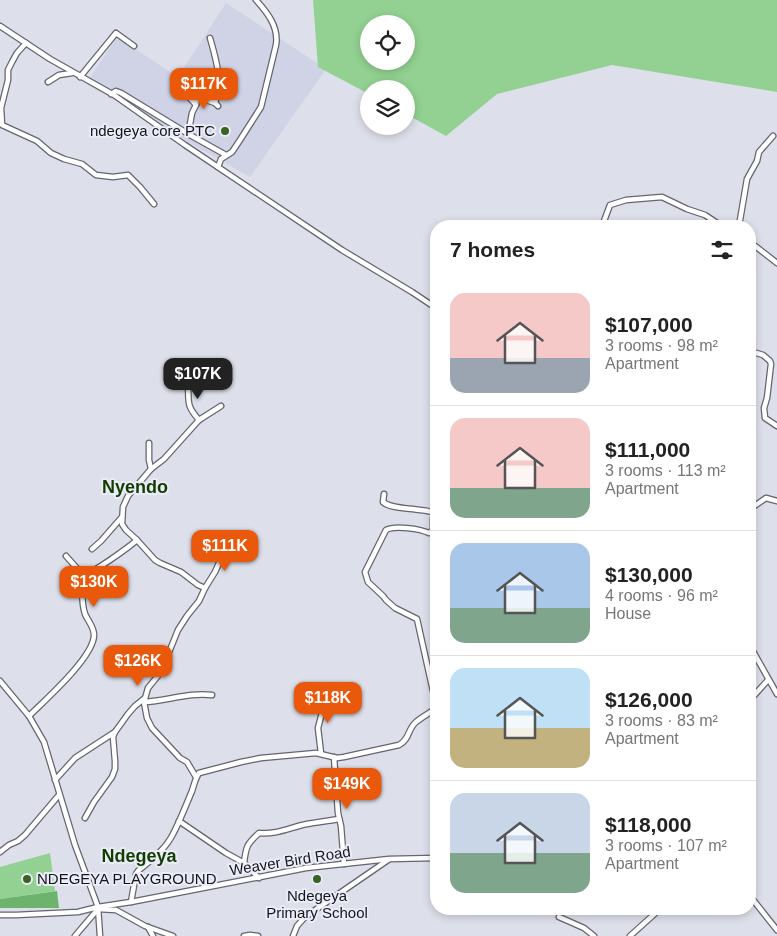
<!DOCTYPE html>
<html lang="en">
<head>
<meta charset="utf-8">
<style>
	body { margin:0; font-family:Helvetica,sans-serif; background:#f2f2f2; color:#222; height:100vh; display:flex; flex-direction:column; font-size:19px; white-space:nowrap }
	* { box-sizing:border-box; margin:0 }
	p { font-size:16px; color:#767676 }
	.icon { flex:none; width:28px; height:28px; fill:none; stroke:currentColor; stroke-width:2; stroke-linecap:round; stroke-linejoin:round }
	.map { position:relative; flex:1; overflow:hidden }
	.side { position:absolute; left:430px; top:220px; width:326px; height:695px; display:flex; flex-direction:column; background:#fff; border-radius:20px; box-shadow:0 2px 8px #0003 }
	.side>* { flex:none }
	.fabs { position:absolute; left:360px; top:15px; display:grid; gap:10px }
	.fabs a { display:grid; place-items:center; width:55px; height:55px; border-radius:50%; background:#fff; box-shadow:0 2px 8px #0003; font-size:25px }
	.price { position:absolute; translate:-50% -42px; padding:0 11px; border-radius:10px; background:#ea580c; color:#fff; font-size:16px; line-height:32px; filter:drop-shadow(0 1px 2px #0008) }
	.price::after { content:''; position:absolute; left:50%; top:30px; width:15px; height:11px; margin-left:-8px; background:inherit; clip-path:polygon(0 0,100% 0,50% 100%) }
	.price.selected { background:#222; color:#fff }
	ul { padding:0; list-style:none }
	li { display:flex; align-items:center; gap:15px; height:125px; padding:0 20px }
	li+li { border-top:1px solid #e0e0e0 }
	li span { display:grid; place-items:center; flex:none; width:140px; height:100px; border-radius:15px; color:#555 }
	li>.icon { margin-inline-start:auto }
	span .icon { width:60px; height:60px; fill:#fffc; stroke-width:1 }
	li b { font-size:21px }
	h2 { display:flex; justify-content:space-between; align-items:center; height:60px; padding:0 20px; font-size:21px }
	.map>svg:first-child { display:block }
	.built { fill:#d0d3e5 }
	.green { fill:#92d191; fill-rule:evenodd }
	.forest { fill:#6db26d }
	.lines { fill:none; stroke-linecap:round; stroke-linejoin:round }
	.minor-casing { stroke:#64656f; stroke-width:7 }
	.minor { stroke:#fff; stroke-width:4.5 }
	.poi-dot { fill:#366423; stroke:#eaecf8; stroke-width:2 }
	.labels { text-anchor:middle; stroke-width:4; stroke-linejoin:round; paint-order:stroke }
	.poi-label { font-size:15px; fill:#16161a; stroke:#eaecf8; text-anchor:end }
	.street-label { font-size:15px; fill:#16161a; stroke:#eaecf8 }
	.quarter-label { font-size:18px; font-weight:bold; fill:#133d00; stroke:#eaecf8 }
</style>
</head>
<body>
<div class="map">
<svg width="777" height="936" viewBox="0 0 777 936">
	<rect width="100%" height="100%" fill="#dddfea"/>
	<path class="built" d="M226,3L326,69L250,177L86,84L117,37L178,77Z"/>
	<g class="green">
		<path d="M313,0H777V92L612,65L497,94L446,136L406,114V89H369V94L318,67ZM369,24H406V61H369Z"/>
		<path d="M50,853L55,891L0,899V867Z"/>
	</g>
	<path class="forest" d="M57,891L59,908H0V899Z"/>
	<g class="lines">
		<defs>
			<g id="minor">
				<path d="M0,26L50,59L114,95L185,145L342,250L412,292L436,308"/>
				<path d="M210,38C216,59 223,81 215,103"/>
				<path d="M26,43L17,53L12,62L8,70V80L1,108L2,125L37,141L51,153L64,159L82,164L96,175L113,177L128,175L140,187L154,204"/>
				<path d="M80,77L116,33L134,46"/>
				<path d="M48,82L59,75L72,73"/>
				<path d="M179,86L196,105"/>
				<path d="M111,94L116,91L121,93L190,135L226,155"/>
				<path d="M197,97L215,103L218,106"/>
				<path d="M190,135V124L192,113L196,105L199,84"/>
				<path d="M218,167L221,159L232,152L240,140L261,107L276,45C279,27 267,12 256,0"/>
				<path d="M603,226L604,221L610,205L626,200L662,197L687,209L705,215L720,225L724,226"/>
				<path d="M739,226L747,179L757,161L759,152L773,136"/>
				<path d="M750,242L777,263"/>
				<path d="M750,351L763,355L770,361L771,364L767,398L764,408L765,418L777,426"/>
				<path d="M188,384C189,403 186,405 199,420"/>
				<path d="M151,469L164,459L199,420L221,406"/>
				<path d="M384,494L383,502C391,509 410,508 420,510C425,510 431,512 436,513"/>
				<path d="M750,509L766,498L777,501"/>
				<path d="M436,514L433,518V530L429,533C420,529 395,525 386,530L365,572L368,582L383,596L386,600L395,608L417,619L433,691L436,700"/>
				<path d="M137,540L126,530L122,524L123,507L128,496L151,469L149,460V443"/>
				<path d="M92,549L101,541L122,517"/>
				<path d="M66,556L83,575"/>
				<path d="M205,588L215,572L223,554L229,552L245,556"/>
				<path d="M750,646L777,694"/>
				<path d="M0,681L29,716L44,742L75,845L98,907L100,936"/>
				<path d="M750,700L768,680"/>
				<path d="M144,702C167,701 189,692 212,695"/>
				<path d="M29,716C45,700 94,657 94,635C94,627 88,621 85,614C81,602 82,587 83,575C92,574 129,547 137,540L155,560L160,563L181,572L198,585L205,588L199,601L187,616L178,630L161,672L148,688L144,702L147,718L152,728L180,758L187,762L196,777"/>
				<path d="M321,753L318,728L324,705L325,693"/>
				<path d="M334,757L338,813L341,826L344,864"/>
				<path d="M55,780L75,758L115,732L128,714L135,706L145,698"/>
				<path d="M85,818L94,802L112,777L115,769V761L113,737L115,732"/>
				<path d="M179,821L226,853L244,863L259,878"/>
				<path d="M0,852L9,845L18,841L25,835L59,795"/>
				<path d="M244,863C246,846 247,844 259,833C276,835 291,827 307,824C318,822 328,821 339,819"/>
				<path d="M750,896L777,930"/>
				<path d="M131,902L136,874L138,871C151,860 165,850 173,834C180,821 186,805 192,791C194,785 195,779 199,773L241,762L261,758L316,753L337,758L344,757L399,745C410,739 407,730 416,722C422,717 430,713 436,708"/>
				<path d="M0,915H16L78,912L98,907L131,902L306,868L389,859L436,858"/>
				<path d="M559,917L584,928L594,936"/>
				<path d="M148,927L153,936"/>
				<path d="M75,936L98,909L116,910L145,926L173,936"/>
				<path d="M244,936L250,935L258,936"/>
				<path d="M293,936L297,926L305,917L388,860"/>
				<path d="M630,936L660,909"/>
			</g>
		</defs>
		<use href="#minor" class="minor-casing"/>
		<use href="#minor" class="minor"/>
	</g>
	<g class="poi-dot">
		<circle cx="225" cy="131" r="5"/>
		<circle cx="27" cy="879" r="5"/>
		<circle cx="317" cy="879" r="5"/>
	</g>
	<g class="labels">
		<g class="poi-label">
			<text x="215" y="136">ndegeya core PTC</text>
			<text x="37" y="884" text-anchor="start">NDEGEYA PLAYGROUND</text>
			<text x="317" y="901" text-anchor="middle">Ndegeya<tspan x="317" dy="17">Primary School</tspan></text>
		</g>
		<g class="street-label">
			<text transform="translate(290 861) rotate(-9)" y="5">Weaver Bird Road</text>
		</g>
		<g class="quarter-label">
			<text x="135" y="493">Nyendo</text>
			<text x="139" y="862">Ndegeya</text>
		</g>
	</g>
</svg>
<div class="fabs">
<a><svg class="icon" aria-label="locate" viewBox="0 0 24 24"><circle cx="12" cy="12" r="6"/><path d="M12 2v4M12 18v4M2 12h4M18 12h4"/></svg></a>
<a><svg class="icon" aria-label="layers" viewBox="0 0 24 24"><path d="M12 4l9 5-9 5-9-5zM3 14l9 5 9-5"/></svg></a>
</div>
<b class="price" style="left:204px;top:110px">$117K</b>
<b class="price selected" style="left:198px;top:400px">$107K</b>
<b class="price" style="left:225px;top:572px">$111K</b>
<b class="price" style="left:94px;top:608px">$130K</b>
<b class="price" style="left:138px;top:687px">$126K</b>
<b class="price" style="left:328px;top:724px">$118K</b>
<b class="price" style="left:347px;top:810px">$149K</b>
<section class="side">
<h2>7 homes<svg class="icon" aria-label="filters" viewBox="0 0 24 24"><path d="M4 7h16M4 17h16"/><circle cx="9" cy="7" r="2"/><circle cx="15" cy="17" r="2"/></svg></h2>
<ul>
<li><span style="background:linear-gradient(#f6c9c9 65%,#9aa5b1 0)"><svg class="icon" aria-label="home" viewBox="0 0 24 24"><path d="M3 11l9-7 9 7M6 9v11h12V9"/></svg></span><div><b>$107,000</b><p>3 rooms · 98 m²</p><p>Apartment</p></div></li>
<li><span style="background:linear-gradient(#f6c9c9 70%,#7fa58c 0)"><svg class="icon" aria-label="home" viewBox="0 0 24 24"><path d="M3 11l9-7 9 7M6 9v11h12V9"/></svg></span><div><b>$111,000</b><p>3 rooms · 113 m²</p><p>Apartment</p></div></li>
<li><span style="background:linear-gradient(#a9c7e8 65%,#7fa58c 0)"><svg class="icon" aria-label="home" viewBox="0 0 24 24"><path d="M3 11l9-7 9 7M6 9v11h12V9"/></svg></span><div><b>$130,000</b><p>4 rooms · 96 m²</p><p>House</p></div></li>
<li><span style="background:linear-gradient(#bfe0f5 60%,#c2b280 0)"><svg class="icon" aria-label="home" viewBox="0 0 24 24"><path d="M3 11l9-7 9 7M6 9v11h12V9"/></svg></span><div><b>$126,000</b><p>3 rooms · 83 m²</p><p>Apartment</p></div></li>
<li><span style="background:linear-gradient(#c9d6e8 60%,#7fa58c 0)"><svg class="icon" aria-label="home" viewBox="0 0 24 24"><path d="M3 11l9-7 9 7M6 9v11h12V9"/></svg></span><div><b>$118,000</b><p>3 rooms · 107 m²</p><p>Apartment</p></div></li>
</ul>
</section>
</div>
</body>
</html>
